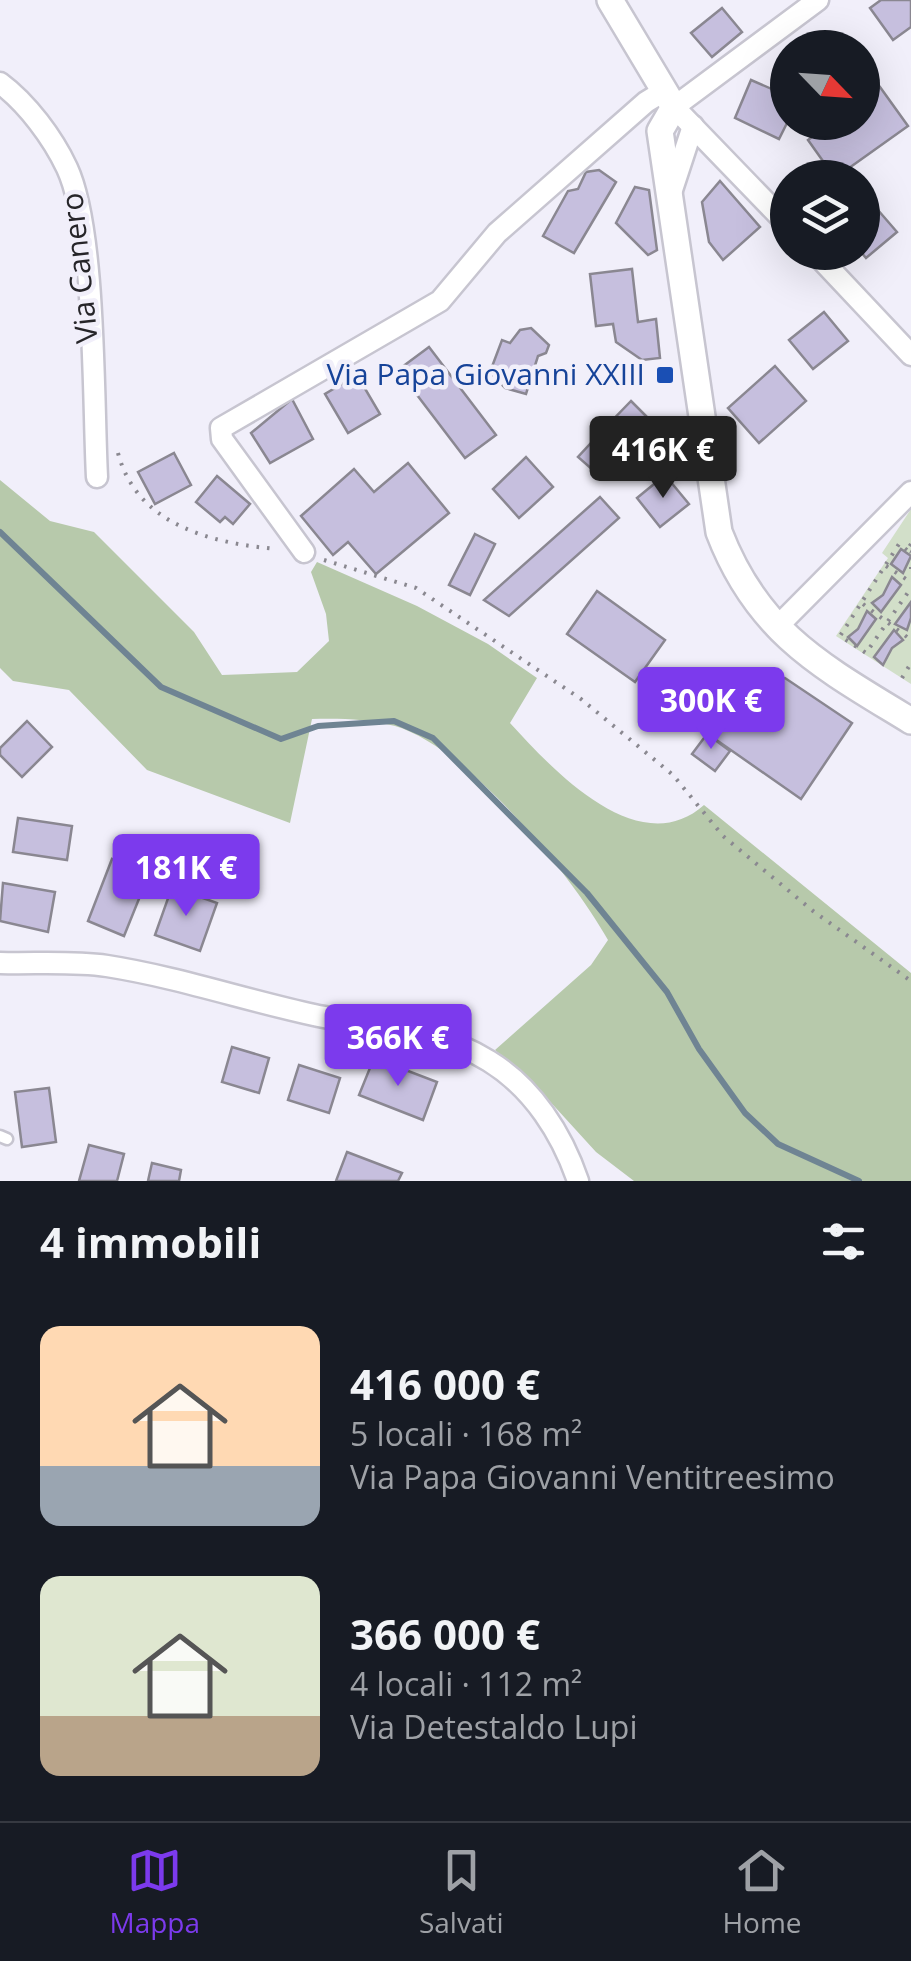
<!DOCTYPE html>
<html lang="it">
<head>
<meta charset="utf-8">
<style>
	body { margin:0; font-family:"Open Sans",sans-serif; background:#20242c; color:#f1f3f6; height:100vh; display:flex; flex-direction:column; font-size:38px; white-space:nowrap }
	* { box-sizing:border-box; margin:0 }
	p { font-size:32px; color:#9ea1a6 }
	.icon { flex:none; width:55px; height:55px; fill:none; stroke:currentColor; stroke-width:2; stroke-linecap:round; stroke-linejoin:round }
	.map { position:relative; height:1181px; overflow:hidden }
	.sheet { display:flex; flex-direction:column; background:#171b24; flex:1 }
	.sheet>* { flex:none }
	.needle { width:65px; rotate:115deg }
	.fabs { position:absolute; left:770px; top:30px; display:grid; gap:20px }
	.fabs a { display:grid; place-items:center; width:110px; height:110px; border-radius:50%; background:#171b24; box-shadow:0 10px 40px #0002; font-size:50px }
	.price { position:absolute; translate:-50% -85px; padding:0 22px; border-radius:10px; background:#7c3aed; color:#fff; font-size:32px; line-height:65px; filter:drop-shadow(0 2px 5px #0008) }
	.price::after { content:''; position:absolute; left:50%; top:60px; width:30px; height:22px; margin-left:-15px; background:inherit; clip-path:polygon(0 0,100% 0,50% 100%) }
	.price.on { background:#222; color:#fff }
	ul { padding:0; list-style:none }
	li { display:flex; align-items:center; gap:30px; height:250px; padding:0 40px }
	li span { display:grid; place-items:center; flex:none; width:280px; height:200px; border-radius:20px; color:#555 }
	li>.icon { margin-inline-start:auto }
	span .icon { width:120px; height:120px; fill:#fffc; stroke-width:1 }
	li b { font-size:42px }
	h2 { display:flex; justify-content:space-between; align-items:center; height:120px; padding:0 40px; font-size:42px }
	.menu { display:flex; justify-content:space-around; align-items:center; height:140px; border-top:2px solid #363941; background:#171b24; font-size:28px; color:#9ea1a6 }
	.menu a { display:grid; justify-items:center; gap:5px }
	.menu .on { color:#7c3aed }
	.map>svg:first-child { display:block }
	.green { fill:#d2dfc9 }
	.forest { fill:#b7c9ab }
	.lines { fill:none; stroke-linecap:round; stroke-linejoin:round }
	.stream { stroke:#6f8493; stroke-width:6 }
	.building { fill:#c6bfde; stroke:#8a8791; stroke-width:2.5 }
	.service-casing { stroke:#c7c5d0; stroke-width:15 }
	.minor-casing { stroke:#c7c5d0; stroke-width:25 }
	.tertiary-casing { stroke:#c7c5d0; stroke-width:30 }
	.path { stroke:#8a8890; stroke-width:4; stroke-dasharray:2.5 8; stroke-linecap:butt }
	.service { stroke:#fff; stroke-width:10 }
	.minor { stroke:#fff; stroke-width:20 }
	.tertiary { stroke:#fff; stroke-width:25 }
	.transit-dot { fill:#1a4fb4; stroke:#f1effa; stroke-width:4 }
	.labels { text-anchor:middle; stroke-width:9; stroke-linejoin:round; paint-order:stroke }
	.street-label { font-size:30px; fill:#262529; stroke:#f1effa }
	.transit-label { font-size:30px; fill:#164399; stroke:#f1effa; text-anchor:end }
</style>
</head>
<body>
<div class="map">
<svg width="911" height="1181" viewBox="0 0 911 1181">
	<rect width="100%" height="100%" fill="#f1effa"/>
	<path class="green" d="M911,509V684L836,636L888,558L882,553Z"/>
	<path class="forest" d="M0,480L50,521L94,532L194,632L222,675L297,672L329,641L326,614L311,572L317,562L417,606L488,644L537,678L510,723C553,770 639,863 704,805L911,973V1181H634L596,1152L534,1084L495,1050L591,965L608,940C571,874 469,748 395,726C369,719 338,718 312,719L290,823L147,770L69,690L13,681L0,668Z"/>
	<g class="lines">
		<path class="stream" d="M0,532L161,687L281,739L318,726L394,721L433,738L587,893L667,992L699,1049L745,1113L778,1144L859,1181"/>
	</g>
	<g class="building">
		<path d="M881,0H911V27L893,40L870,8Z"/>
		<path d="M722,8L742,32L712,57L691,33Z"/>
		<path d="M751,80L788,96V121L779,139L735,118Z"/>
		<path d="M880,87L908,126L835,178L808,140L832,122H862V100Z"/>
		<path d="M599,170L616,182L574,253L543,236L568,191L578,189L586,172Z"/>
		<path d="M720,181L760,227L723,260L709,242L702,202Z"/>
		<path d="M635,187L649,190L657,250L648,255L616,223Z"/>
		<path d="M871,202L897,232L866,258L861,252L862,210Z"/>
		<path d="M632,269L638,322L656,319L660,358L642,360L616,342L613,324L596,326L590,274Z"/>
		<path d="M824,312L848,341L813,369L789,340Z"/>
		<path d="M531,328L549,345L546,353L538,356L526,394L505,388L490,372L502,340L510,343L520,330Z"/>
		<path d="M429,347L496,435L465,458L398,370Z"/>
		<path d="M775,366L806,401L759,443L728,408Z"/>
		<path d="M357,375L380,414L348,433L325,394Z"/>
		<path d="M292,399L313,439L270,463L251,433Z"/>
		<path d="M631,401L660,430L630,460L602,431Z"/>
		<path d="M590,444L614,466L602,478L578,457Z"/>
		<path d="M174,453L191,485L155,504L138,472Z"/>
		<path d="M526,457L553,487L519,518L493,489Z"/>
		<path d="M408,463L449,513L376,574L348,542L333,555L301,516L354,469L374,492Z"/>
		<path d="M665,475L689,504L660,527L637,498Z"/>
		<path d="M217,476L250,504L233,524L225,517L220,522L196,502Z"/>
		<path d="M600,497L619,518L509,616L484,600Z"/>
		<path d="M475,534L495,544L470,595L449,585Z"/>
		<path d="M901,549L911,556L903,573L891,564Z"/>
		<path d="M892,577L901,585L881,612L872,603L883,595Z"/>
		<path d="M597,591L665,640L635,682L567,634Z"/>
		<path d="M911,602V618L907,630L895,624Z"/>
		<path d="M867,611L876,619L857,646L848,637L858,629Z"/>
		<path d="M894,630L903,640L892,648L883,665L874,657Z"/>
		<path d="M761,669L778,680L785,678L852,723L801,799L715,739Z"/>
		<path d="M27,721L52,747L22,777L0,755V748Z"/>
		<path d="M707,734L730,751L715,771L692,754Z"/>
		<path d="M18,818L72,826L67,860L13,852Z"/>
		<path d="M112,859L149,874L124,936L88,921Z"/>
		<path d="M3,883L55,892L48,932L0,921Z"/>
		<path d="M172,887L217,903L200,951L155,935Z"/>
		<path d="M232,1047L269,1058L259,1093L222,1082Z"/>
		<path d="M374,1058L437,1082L423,1120L359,1095Z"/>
		<path d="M299,1065L340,1078L329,1113L288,1100Z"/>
		<path d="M49,1088L56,1142L22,1147L15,1092Z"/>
		<path d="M89,1145L124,1154L117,1181H79Z"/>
		<path d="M347,1152L402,1173L398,1181H336Z"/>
		<path d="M152,1163L181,1170L179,1181H148Z"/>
	</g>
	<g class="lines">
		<defs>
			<path id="service" d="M0,1136L7,1139"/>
			<g id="minor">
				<path d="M0,83C27,103 53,138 67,168C96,230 93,402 97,477"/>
				<path d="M670,196L693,126"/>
				<path d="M788,225L674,107L818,0"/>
				<path d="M814,252L911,355"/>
				<path d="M304,552L222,439L221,428L440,301L497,233L646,102L664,91"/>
				<path d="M776,628L911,492"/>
				<path d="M0,963C35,964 72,961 107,966C177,977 245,1000 314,1015C376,1028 433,1026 489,1061C533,1088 562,1134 578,1181"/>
			</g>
			<path id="tertiary" d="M610,0L674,107L660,131L719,532C758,634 823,667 911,721"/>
		</defs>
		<use href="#service" class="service-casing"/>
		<use href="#minor" class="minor-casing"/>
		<use href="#tertiary" class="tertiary-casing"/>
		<g class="path">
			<path d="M118,453C137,525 211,543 276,549"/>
			<path d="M911,544L907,550L911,552"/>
			<path d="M907,550L899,544L840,636L866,653L911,588"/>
			<path d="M324,560L416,588L581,699L673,775L723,836L813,911L911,981"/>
			<path d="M886,566L906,579L911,578"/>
			<path d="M911,567V569"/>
			<path d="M863,604L911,640"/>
			<path d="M902,678L911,663"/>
		</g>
		<use href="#service" class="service"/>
		<use href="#minor" class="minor"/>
		<use href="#tertiary" class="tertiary"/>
	</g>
	<rect class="transit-dot" x="655" y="365" width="20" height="20" rx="5"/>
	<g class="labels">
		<g class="street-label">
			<text transform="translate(80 268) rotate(-96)" y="10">Via Canero</text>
		</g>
		<g class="transit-label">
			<text x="645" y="385">Via Papa Giovanni XXIII</text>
		</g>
	</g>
</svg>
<div class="fabs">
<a><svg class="needle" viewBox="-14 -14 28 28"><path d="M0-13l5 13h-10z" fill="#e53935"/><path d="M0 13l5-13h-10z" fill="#9ea1a6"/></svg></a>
<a><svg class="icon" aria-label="layers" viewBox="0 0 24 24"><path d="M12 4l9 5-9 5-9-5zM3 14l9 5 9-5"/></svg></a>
</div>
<b class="price on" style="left:663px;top:501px">416K €</b>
<b class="price" style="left:711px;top:752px">300K €</b>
<b class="price" style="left:186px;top:919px">181K €</b>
<b class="price" style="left:398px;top:1089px">366K €</b>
</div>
<section class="sheet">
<h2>4 immobili<svg class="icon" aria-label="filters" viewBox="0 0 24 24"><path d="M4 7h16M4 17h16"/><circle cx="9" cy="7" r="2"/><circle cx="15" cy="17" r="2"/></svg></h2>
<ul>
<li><span style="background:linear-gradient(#ffd9b3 70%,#9aa5b1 0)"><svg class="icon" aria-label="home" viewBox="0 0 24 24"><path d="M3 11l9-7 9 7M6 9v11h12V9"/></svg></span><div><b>416 000 €</b><p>5 locali · 168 m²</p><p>Via Papa Giovanni Ventitreesimo</p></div></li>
<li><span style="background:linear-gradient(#dfe7d0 70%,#b9a48a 0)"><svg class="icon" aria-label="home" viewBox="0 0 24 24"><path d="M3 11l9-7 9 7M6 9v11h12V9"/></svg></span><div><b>366 000 €</b><p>4 locali · 112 m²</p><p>Via Detestaldo Lupi</p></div></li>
</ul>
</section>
<nav class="menu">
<a class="on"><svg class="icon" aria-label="map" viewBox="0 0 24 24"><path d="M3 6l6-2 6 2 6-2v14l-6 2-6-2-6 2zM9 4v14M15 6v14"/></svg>Mappa</a>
<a><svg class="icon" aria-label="saved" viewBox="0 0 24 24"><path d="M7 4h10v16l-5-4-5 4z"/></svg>Salvati</a>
<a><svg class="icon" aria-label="home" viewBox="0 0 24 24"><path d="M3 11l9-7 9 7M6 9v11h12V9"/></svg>Home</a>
</nav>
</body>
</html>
